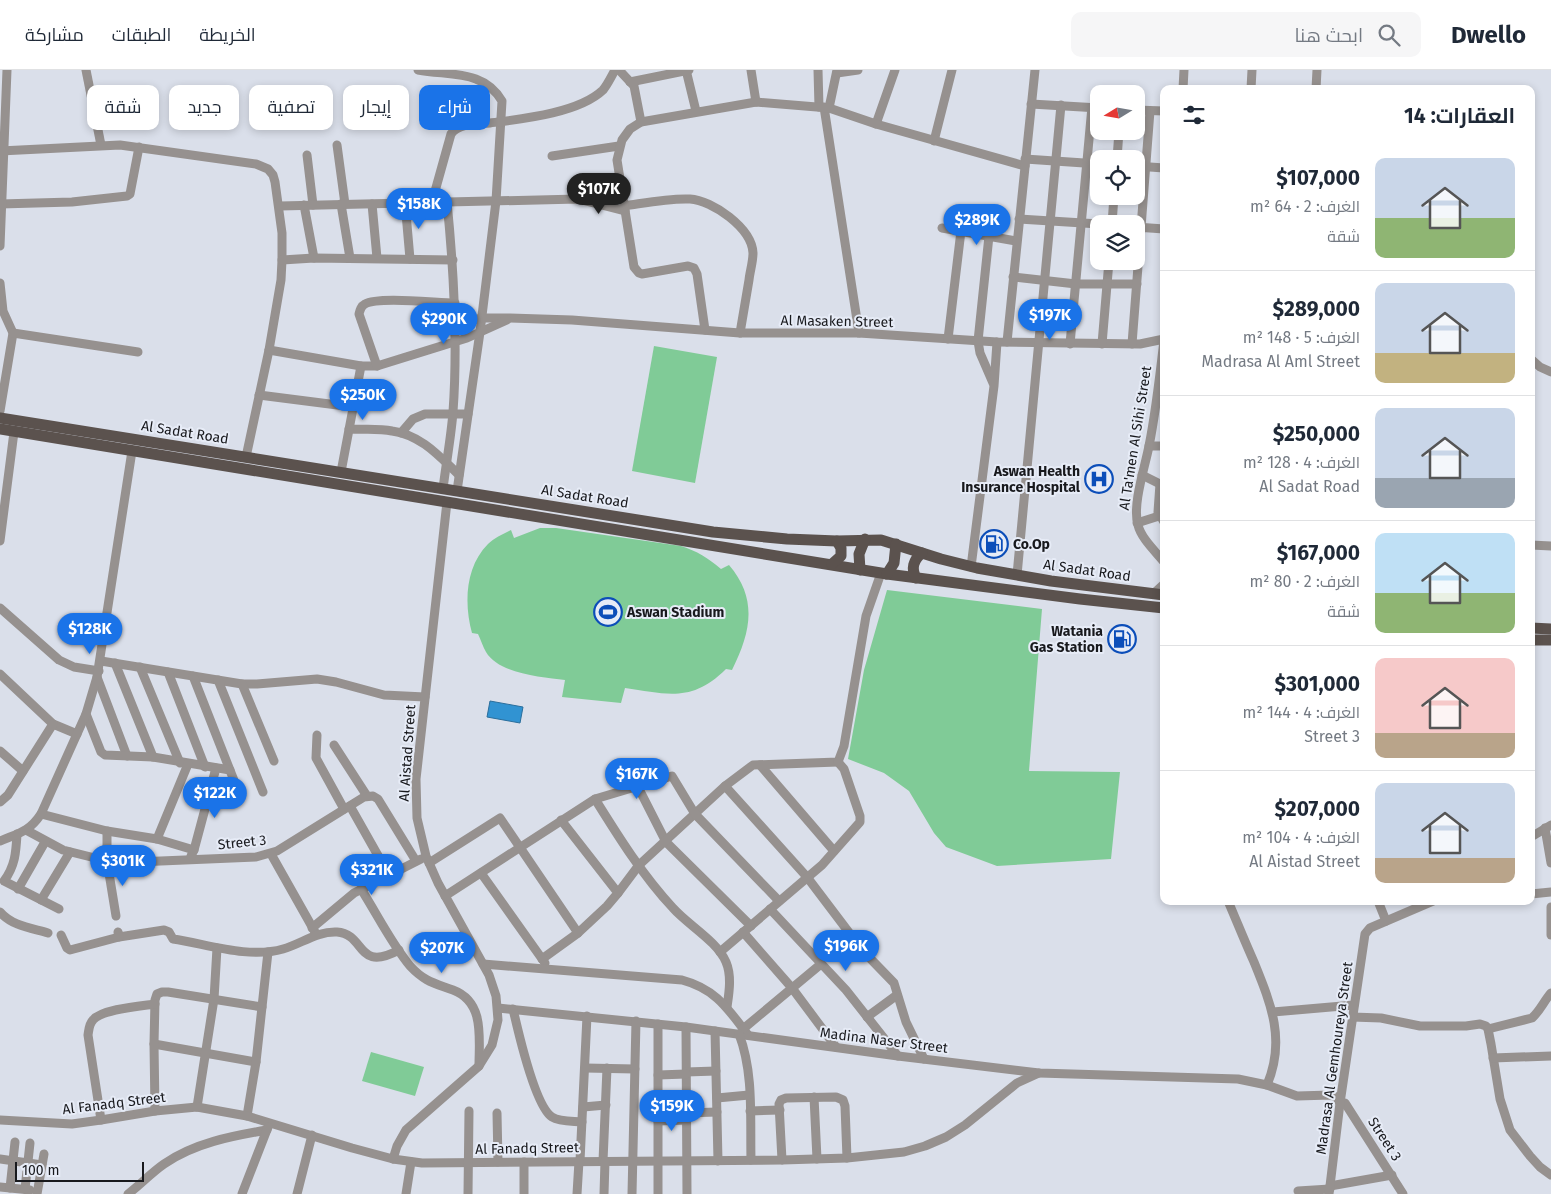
<!DOCTYPE html>
<html lang="ar">
<head>
<meta charset="utf-8">
<style>
	body { margin:0; font-family:"Fira Sans",Cairo,sans-serif; background:#f6f6f7; color:#1f2937; direction:rtl; height:100vh; display:flex; flex-direction:column; font-size:19px; white-space:nowrap }
	* { box-sizing:border-box; margin:0 }
	p { font-size:16px; color:#747a83 }
	.icon { flex:none; width:28px; height:28px; fill:none; stroke:currentColor; stroke-width:2; stroke-linecap:round; stroke-linejoin:round }
	.map { position:relative; flex:1; overflow:hidden; direction:ltr }
	.panel { position:absolute; left:1160px; top:15px; width:375px; height:820px; display:flex; flex-direction:column; background:#fff; border-radius:10px; box-shadow:0 2px 8px #0003; direction:rtl }
	.panel>* { flex:none }
	.guide { position:absolute; left:15px; top:15px; width:475px; height:45px; direction:rtl; display:flex; gap:10px }
	.needle { width:32px; rotate:259deg }
	.buttons { position:absolute; left:1090px; top:15px; display:grid; gap:10px }
	.buttons a { display:grid; place-items:center; width:55px; height:55px; border-radius:10px; background:#fff; box-shadow:0 2px 8px #0003; font-size:25px }
	.scale { position:absolute; left:15px; bottom:12px; width:129px; box-sizing:border-box; padding-left:5px; border:2px solid #18191d; border-top:0; font-size:14px; line-height:18px; white-space:nowrap; color:#18191d; -webkit-text-stroke:4px #e7ecf7; paint-order:stroke }
	.price { position:absolute; translate:-50% -42px; padding:0 11px; border-radius:18px; background:#1a73e8; color:#fff; font-size:16px; line-height:32px; filter:drop-shadow(0 1px 2px #0008) }
	.price::after { content:''; position:absolute; left:50%; top:30px; width:15px; height:11px; margin-left:-8px; background:inherit; clip-path:polygon(0 0,100% 0,50% 100%) }
	.price.active { background:#222; color:#fff }
	ul { padding:0; list-style:none }
	li { display:flex; align-items:center; gap:15px; height:125px; padding:0 20px }
	li+li { border-top:1px solid #e0e1e3 }
	li span { display:grid; place-items:center; flex:none; width:140px; height:100px; border-radius:10px; color:#555 }
	li>.icon { margin-inline-start:auto }
	span .icon { width:60px; height:60px; fill:#fffc; stroke-width:1 }
	li b { font-size:21px }
	h2 { display:flex; justify-content:space-between; align-items:center; height:60px; padding:0 20px; font-size:21px }
	.pill { padding:0 18px; border-radius:10px; background:#fff; box-shadow:0 2px 8px #0003; font-size:18px; line-height:45px }
	.pill.active { background:#1a73e8; color:#fff }
	header { display:flex; align-items:center; gap:30px; box-sizing:border-box; height:70px; padding:0 25px; background:#fff; border-bottom:1px solid #e0e1e3 }
	header strong { font-size:24px }
	nav { display:flex; gap:28px; margin-inline-start:auto; font-size:18px }
	.search { width:350px; height:45px; background:#f6f6f7; display:flex; align-items:center; gap:12px; box-sizing:border-box; padding:0 18px; border-radius:10px; color:#747a83; font-size:19px }
	.map>svg:first-child { display:block }
	.green { fill:#80cb97 }
	.water { fill:#3193d2; stroke:#2a6e9c }
	.lines { fill:none; stroke-linecap:round; stroke-linejoin:round }
	.minor { stroke:#96918f; stroke-width:9 }
	.major { stroke:#5b524e; stroke-width:11 }
	.labels { text-anchor:middle; stroke-width:4; stroke-linejoin:round; paint-order:stroke }
	.street-label { font-size:14px; fill:#18191d; stroke:#e7ecf7 }
	.poi-label { font-size:14px; font-weight:bold; fill:#18191d; stroke:#e7ecf7; text-anchor:end }
</style>
</head>
<body>
<header>
<strong>Dwello</strong>
<div class="search"><svg class="icon" aria-label="search" viewBox="0 0 24 24"><circle cx="10" cy="10" r="6"/><path d="M15 15l6 6"/></svg>ابحث هنا</div>
<nav><a>الخريطة</a><a>الطبقات</a><a>مشاركة</a></nav>
</header>
<div class="map">
<svg width="1551" height="1124" viewBox="0 0 1551 1124">
	<rect width="100%" height="100%" fill="#dadfea"/>
	<g class="green">
		<path d="M654,276L717,287L695,413L632,401Z"/>
		<path d="M540,458H556L681,476C697,481 708,488 721,499L729,495C758,529 751,562 732,600L726,599C692,633 667,624 625,618L621,633L562,627L565,610C542,607 499,604 486,582C483,577 481,570 478,564L472,563C464,534 465,497 488,474C494,468 503,464 511,460L514,468Z"/>
		<path d="M887,520L1042,539L1029,701L1120,702L1111,789L997,796L946,777L934,763L909,721L884,703L848,689L864,600Z"/>
		<path d="M371,982L424,997L415,1026L362,1011Z"/>
	</g>
	<path class="water" d="M490,631L523,637L520,653L487,647Z"/>
	<g class="lines">
		<g class="minor">
			<path d="M86,0L101,75"/>
			<path d="M418,0C452,6 484,0 502,31L496,131L480,262L457,421"/>
			<path d="M619,0L634,16L641,52"/>
			<path d="M686,0L696,41"/>
			<path d="M751,0L756,32"/>
			<path d="M818,0L819,37"/>
			<path d="M837,3L858,0"/>
			<path d="M630,12L689,0"/>
			<path d="M1183,19L1184,0"/>
			<path d="M1251,19L1252,0"/>
			<path d="M1316,19L1317,0"/>
			<path d="M1031,34L1099,38"/>
			<path d="M824,37L859,263"/>
			<path d="M829,38L837,0"/>
			<path d="M1136,40L1164,41"/>
			<path d="M876,54L895,0"/>
			<path d="M934,71L952,0"/>
			<path d="M337,75L345,134"/>
			<path d="M0,81L120,75L256,94L268,99L273,105L275,112L282,163V190L281,210L269,280L246,387"/>
			<path d="M307,85L313,135"/>
			<path d="M552,86L619,76"/>
			<path d="M1025,89L1099,94"/>
			<path d="M1117,89L1119,61"/>
			<path d="M1136,96L1164,98"/>
			<path d="M579,129L602,120L620,110"/>
			<path d="M405,132L410,189"/>
			<path d="M432,132L451,64C459,53 477,54 490,53C522,49 579,43 603,20C608,14 611,7 615,0"/>
			<path d="M0,134L72,132L127,126L130,124L139,77"/>
			<path d="M341,134L350,188"/>
			<path d="M372,134L377,188"/>
			<path d="M304,135L314,188"/>
			<path d="M280,136L578,129L625,141"/>
			<path d="M624,136C645,133 668,128 690,129C712,130 752,158 753,183C753,192 750,201 749,210C746,227 743,245 740,263"/>
			<path d="M1019,149L1099,154"/>
			<path d="M1112,154L1114,126"/>
			<path d="M1136,157L1164,159"/>
			<path d="M942,158L1016,171"/>
			<path d="M989,166L978,271L980,283L993,313"/>
			<path d="M0,176L7,0"/>
			<path d="M282,190L314,188L453,190"/>
			<path d="M1013,207L1076,214H1137"/>
			<path d="M0,213L3,241L13,263L0,341"/>
			<path d="M455,255L481,248H510L572,250L740,263H859L997,272L1140,274L1164,269"/>
			<path d="M705,260L697,204L694,198L688,196L642,204L639,203L634,197L617,90L622,70L630,59L641,52L756,32L829,38L876,54L1025,96"/>
			<path d="M13,263L138,282"/>
			<path d="M948,269L961,161"/>
			<path d="M1164,270C1160,305 1156,341 1149,376C1145,397 1132,435 1138,455C1141,468 1155,481 1164,492"/>
			<path d="M1007,272L1035,0"/>
			<path d="M1070,274L1092,37"/>
			<path d="M1102,274L1109,191"/>
			<path d="M1132,274L1150,41"/>
			<path d="M269,280L361,296H377L467,268L507,250"/>
			<path d="M1531,289L1540,297L1551,302"/>
			<path d="M377,296L359,244C360,240 361,236 365,234C378,226 437,233 455,233"/>
			<path d="M259,325L353,337"/>
			<path d="M349,359C363,360 378,358 392,361C421,365 439,386 459,405"/>
			<path d="M401,363L413,349L425,344H468"/>
			<path d="M1149,376H1164"/>
			<path d="M341,402L361,296"/>
			<path d="M1142,405L1164,416"/>
			<path d="M1160,414L1158,442L1164,452"/>
			<path d="M443,419C446,393 451,368 453,342C458,272 454,202 447,132"/>
			<path d="M1137,453L1159,446"/>
			<path d="M0,471L14,362"/>
			<path d="M1531,475L1551,476"/>
			<path d="M971,497L994,316L997,272"/>
			<path d="M1017,505L1061,35"/>
			<path d="M1153,524L1164,514"/>
			<path d="M0,538L59,590L74,597L99,601"/>
			<path d="M101,591L242,614H257L317,609L336,612L384,625L425,627"/>
			<path d="M115,593L153,687"/>
			<path d="M140,597L180,693"/>
			<path d="M168,602L205,697"/>
			<path d="M0,604L53,654L77,664"/>
			<path d="M193,606L235,713"/>
			<path d="M97,607L127,686"/>
			<path d="M218,610L263,722"/>
			<path d="M242,614L274,691"/>
			<path d="M86,644L101,682L105,685L153,687L230,700"/>
			<path d="M317,665L316,688L344,739"/>
			<path d="M334,675L367,726"/>
			<path d="M0,681L23,701"/>
			<path d="M760,695L834,781"/>
			<path d="M725,716L807,807L863,881L894,913L906,952L924,989"/>
			<path d="M638,717L666,772L751,856"/>
			<path d="M595,729C618,766 643,806 673,838C688,855 717,871 726,892C732,906 729,923 727,937"/>
			<path d="M0,732L8,725L53,654"/>
			<path d="M350,736L389,805"/>
			<path d="M41,744L107,761L157,769L194,780"/>
			<path d="M561,750L618,823L607,836L578,863"/>
			<path d="M1545,758L1551,793"/>
			<path d="M26,760L63,780L107,791L137,792L256,787L277,781L364,727L373,726L378,729L416,791"/>
			<path d="M107,761V791L116,846"/>
			<path d="M17,764C16,783 15,796 4,811L59,839"/>
			<path d="M1531,767L1551,755"/>
			<path d="M157,769L188,694"/>
			<path d="M0,771C19,763 29,762 41,744L86,644L97,607L132,381"/>
			<path d="M271,784L315,862"/>
			<path d="M191,786L194,780L216,698"/>
			<path d="M429,793L500,748L578,863L542,889"/>
			<path d="M481,803L545,893"/>
			<path d="M18,819L45,772"/>
			<path d="M361,819C377,844 391,873 410,896C425,912 434,913 453,920C485,932 479,968 479,996"/>
			<path d="M618,823L639,795L725,716L753,695L838,692L844,676L866,546L881,503"/>
			<path d="M1531,824L1551,822"/>
			<path d="M445,826L595,729L672,706L695,744L779,831"/>
			<path d="M41,830L70,782"/>
			<path d="M1228,831C1237,852 1245,872 1254,892C1271,934 1286,970 1267,1015"/>
			<path d="M1378,831L1386,851"/>
			<path d="M1551,837V865"/>
			<path d="M770,839L846,920L898,986"/>
			<path d="M0,842C12,856 31,858 48,863"/>
			<path d="M312,858L354,823L421,789"/>
			<path d="M118,862L119,867L164,860L169,862L173,869C207,874 249,889 283,879C301,874 317,861 337,862C366,864 356,903 399,880"/>
			<path d="M743,862L792,918L836,977"/>
			<path d="M61,865L67,878L70,880L119,867"/>
			<path d="M720,882L822,795L860,752V746L844,699L838,692"/>
			<path d="M483,894L682,910C716,919 728,939 748,965"/>
			<path d="M498,938L686,957L898,986L1039,1003L1238,1009L1267,1015L1297,1026L1331,1025L1336,1027L1340,1033H1345L1403,1124"/>
			<path d="M513,939C518,961 535,1036 552,1047C560,1052 573,1051 582,1052"/>
			<path d="M1273,942L1354,935"/>
			<path d="M867,947L897,925"/>
			<path d="M1352,947L1381,948L1420,956H1466L1480,954L1486,956L1488,959L1491,974L1500,1029L1510,1060L1530,1086L1540,1097L1551,1105"/>
			<path d="M686,957L687,1124"/>
			<path d="M743,959L821,894"/>
			<path d="M1488,959L1532,948C1540,941 1544,931 1551,923"/>
			<path d="M715,961L718,1091"/>
			<path d="M739,964C754,1003 750,1049 751,1090"/>
			<path d="M154,974L256,992"/>
			<path d="M1493,988L1551,986"/>
			<path d="M585,998L635,999"/>
			<path d="M686,1002L716,1001"/>
			<path d="M658,1005L686,1004"/>
			<path d="M814,1027L817,1089"/>
			<path d="M717,1028L749,1025"/>
			<path d="M197,1037L214,929L217,878"/>
			<path d="M583,1037L606,1035"/>
			<path d="M155,1041L154,974L155,930L157,924L162,922H168L262,937"/>
			<path d="M750,1041L780,1040"/>
			<path d="M497,1043L498,1092"/>
			<path d="M686,1043L717,1042"/>
			<path d="M247,1046L256,992L268,882"/>
			<path d="M0,1050L72,1054L101,1050L155,1041L197,1037L247,1046L352,1078L393,1089L422,1093L782,1090L847,1088L904,1082L925,1076L946,1067L965,1055L1017,1013L1039,1003"/>
			<path d="M101,1050L88,965C89,959 89,954 93,950C102,939 141,936 155,934"/>
			<path d="M658,1051L687,1050"/>
			<path d="M0,1089L42,1095"/>
			<path d="M393,1089L397,1076L406,1060L479,996L492,975L498,950L496,926L489,905L438,813L426,786L417,748L416,709L447,432"/>
			<path d="M782,1090L779,1034L781,1030L786,1028L836,1027L843,1030L845,1036L847,1088"/>
			<path d="M580,1091L587,946"/>
			<path d="M603,1091L607,998"/>
			<path d="M1330,1116L1392,1105"/>
			<path d="M0,1117L30,1120"/>
			<path d="M10,1118L15,1072"/>
			<path d="M25,1119L30,1073"/>
			<path d="M1298,1121L1330,1119"/>
			<path d="M37,1124L44,1084"/>
			<path d="M128,1124C140,1115 151,1103 164,1094C194,1073 232,1066 267,1060"/>
			<path d="M242,1124L268,1057"/>
			<path d="M297,1124L312,1065"/>
			<path d="M406,1124L411,1092"/>
			<path d="M468,1124L469,1041"/>
			<path d="M524,1124V1092"/>
			<path d="M577,1124L579,1091"/>
			<path d="M604,1124L605,1091"/>
			<path d="M632,1124L636,951"/>
			<path d="M658,1124V954"/>
			<path d="M1329,1124L1340,1033L1365,864L1370,858L1433,831"/>
		</g>
		<g class="major">
			<path d="M0,348L713,462L787,469L837,471L881,470L941,489L977,498L1051,511L1164,525"/>
			<path d="M0,359L887,504L1080,529L1164,538"/>
			<path d="M832,494L841,486V478L837,471"/>
			<path d="M860,500L859,484L865,469"/>
			<path d="M887,504L894,493L896,474"/>
			<path d="M916,508C911,499 913,490 922,483"/>
			<path d="M1531,558L1551,559"/>
			<path d="M1531,570H1551"/>
		</g>
	</g>
	<defs>
		<symbol id="hospital-ring" viewBox="-11 -11 22 22"><circle r="9.5" fill="#e7ecf7" stroke="#0c4eb9" stroke-width="1.5"/><path d="M-5-5h3v3.5h4V-5h3V5h-3V1.5h-4V5h-3Z" fill="#0c4eb9"/></symbol>
		<symbol id="fuel-ring" viewBox="-11 -11 22 22"><circle r="9.5" fill="#e7ecf7" stroke="#0c4eb9" stroke-width="1.5"/><path d="M-5.5-6h7V0h2V4h1.3V-2.5L3-4.5l.8-.8L6-3V5H2.5V1h-1V6h-7ZM-4.2-4.7v3.2H.2V-4.7Z" fill="#0c4eb9"/></symbol>
		<symbol id="stadium-ring" viewBox="-11 -11 22 22"><circle r="9.5" fill="#e7ecf7" stroke="#0c4eb9" stroke-width="1.5"/><path d="M0-5a6.5 5 0 1 0 0 10a6.5 5 0 1 0 0-10ZM-3.5-1.8h7v3.6h-7Z" fill="#0c4eb9"/></symbol>
	</defs>
	<g fill-rule="evenodd">
		<use href="#hospital-ring" x="1083" y="393" width="32" height="32"/>
		<use href="#fuel-ring" x="978" y="458" width="32" height="32"/>
		<use href="#stadium-ring" x="592" y="526" width="32" height="32"/>
		<use href="#fuel-ring" x="1106" y="553" width="32" height="32"/>
	</g>
	<g class="labels">
		<g class="street-label">
			<text transform="translate(837 251) rotate(1)" y="5">Al Masaken Street</text>
			<text transform="translate(185 362) rotate(9)" y="5">Al Sadat Road</text>
			<text transform="translate(1135 368) rotate(-81)" y="5">Al Ta'men Al Sihi Street</text>
			<text transform="translate(585 426) rotate(9)" y="5">Al Sadat Road</text>
			<text transform="translate(1087 500) rotate(8)" y="5">Al Sadat Road</text>
			<text transform="translate(407 683) rotate(-86)" y="5">Al Aistad Street</text>
			<text transform="translate(242 772) rotate(-6)" y="5">Street 3</text>
			<text transform="translate(884 970) rotate(7)" y="5">Madina Naser Street</text>
			<text transform="translate(1334 988) rotate(-82)" y="5">Madrasa Al Gemhoureya Street</text>
			<text transform="translate(114 1033) rotate(-7)" y="5">Al Fanadq Street</text>
			<text transform="translate(1385 1069) rotate(57)" y="5">Street 3</text>
			<text transform="translate(527 1078) rotate(-1)" y="5">Al Fanadq Street</text>
		</g>
		<g class="poi-label">
			<text x="1080" y="406">Aswan Health<tspan x="1080" dy="16">Insurance Hospital</tspan></text>
			<text x="1013" y="479" text-anchor="start">Co.Op</text>
			<text x="627" y="547" text-anchor="start">Aswan Stadium</text>
			<text x="1103" y="566">Watania<tspan x="1103" dy="16">Gas Station</tspan></text>
		</g>
	</g>
</svg>
<div class="buttons">
<a><svg class="needle" viewBox="-14 -14 28 28"><path d="M0-13l5 13h-10z" fill="#e53935"/><path d="M0 13l5-13h-10z" fill="#747a83"/></svg></a>
<a><svg class="icon" aria-label="locate" viewBox="0 0 24 24"><circle cx="12" cy="12" r="6"/><path d="M12 2v4M12 18v4M2 12h4M18 12h4"/></svg></a>
<a><svg class="icon" aria-label="layers" viewBox="0 0 24 24"><path d="M12 4l9 5-9 5-9-5zM3 14l9 5 9-5"/></svg></a>
</div>
<div class="scale">100 m</div>
<b class="price active" style="left:599px;top:145px">$107K</b>
<b class="price" style="left:419px;top:160px">$158K</b>
<b class="price" style="left:977px;top:176px">$289K</b>
<b class="price" style="left:1050px;top:271px">$197K</b>
<b class="price" style="left:444px;top:275px">$290K</b>
<b class="price" style="left:363px;top:351px">$250K</b>
<b class="price" style="left:90px;top:585px">$128K</b>
<b class="price" style="left:637px;top:730px">$167K</b>
<b class="price" style="left:215px;top:749px">$122K</b>
<b class="price" style="left:123px;top:817px">$301K</b>
<b class="price" style="left:372px;top:826px">$321K</b>
<b class="price" style="left:846px;top:902px">$196K</b>
<b class="price" style="left:442px;top:904px">$207K</b>
<b class="price" style="left:672px;top:1062px">$159K</b>
<div class="guide">
<a class="pill active">شراء</a>
<a class="pill">إيجار</a>
<a class="pill">تصفية</a>
<a class="pill">جديد</a>
<a class="pill">شقة</a>
</div>
<section class="panel">
<h2>العقارات: 14<svg class="icon" aria-label="filters" viewBox="0 0 24 24"><path d="M4 7h16M4 17h16"/><circle cx="9" cy="7" r="2"/><circle cx="15" cy="17" r="2"/></svg></h2>
<ul>
<li><span style="background:linear-gradient(#c9d6e8 60%,#8fb573 0)"><svg class="icon" aria-label="home" viewBox="0 0 24 24"><path d="M3 11l9-7 9 7M6 9v11h12V9"/></svg></span><div><b>$107,000</b><p>الغرف: 2 · 64 m²</p><p>شقة</p></div></li>
<li><span style="background:linear-gradient(#c9d6e8 70%,#c2b280 0)"><svg class="icon" aria-label="home" viewBox="0 0 24 24"><path d="M3 11l9-7 9 7M6 9v11h12V9"/></svg></span><div><b>$289,000</b><p>الغرف: 5 · 148 m²</p><p>Madrasa Al Aml Street</p></div></li>
<li><span style="background:linear-gradient(#c9d6e8 70%,#9aa5b1 0)"><svg class="icon" aria-label="home" viewBox="0 0 24 24"><path d="M3 11l9-7 9 7M6 9v11h12V9"/></svg></span><div><b>$250,000</b><p>الغرف: 4 · 128 m²</p><p>Al Sadat Road</p></div></li>
<li><span style="background:linear-gradient(#bfe0f5 60%,#8fb573 0)"><svg class="icon" aria-label="home" viewBox="0 0 24 24"><path d="M3 11l9-7 9 7M6 9v11h12V9"/></svg></span><div><b>$167,000</b><p>الغرف: 2 · 80 m²</p><p>شقة</p></div></li>
<li><span style="background:linear-gradient(#f6c9c9 75%,#b9a48a 0)"><svg class="icon" aria-label="home" viewBox="0 0 24 24"><path d="M3 11l9-7 9 7M6 9v11h12V9"/></svg></span><div><b>$301,000</b><p>الغرف: 4 · 144 m²</p><p>Street 3</p></div></li>
<li><span style="background:linear-gradient(#c9d6e8 75%,#b9a48a 0)"><svg class="icon" aria-label="home" viewBox="0 0 24 24"><path d="M3 11l9-7 9 7M6 9v11h12V9"/></svg></span><div><b>$207,000</b><p>الغرف: 4 · 104 m²</p><p>Al Aistad Street</p></div></li>
</ul>
</section>
</div>
</body>
</html>
